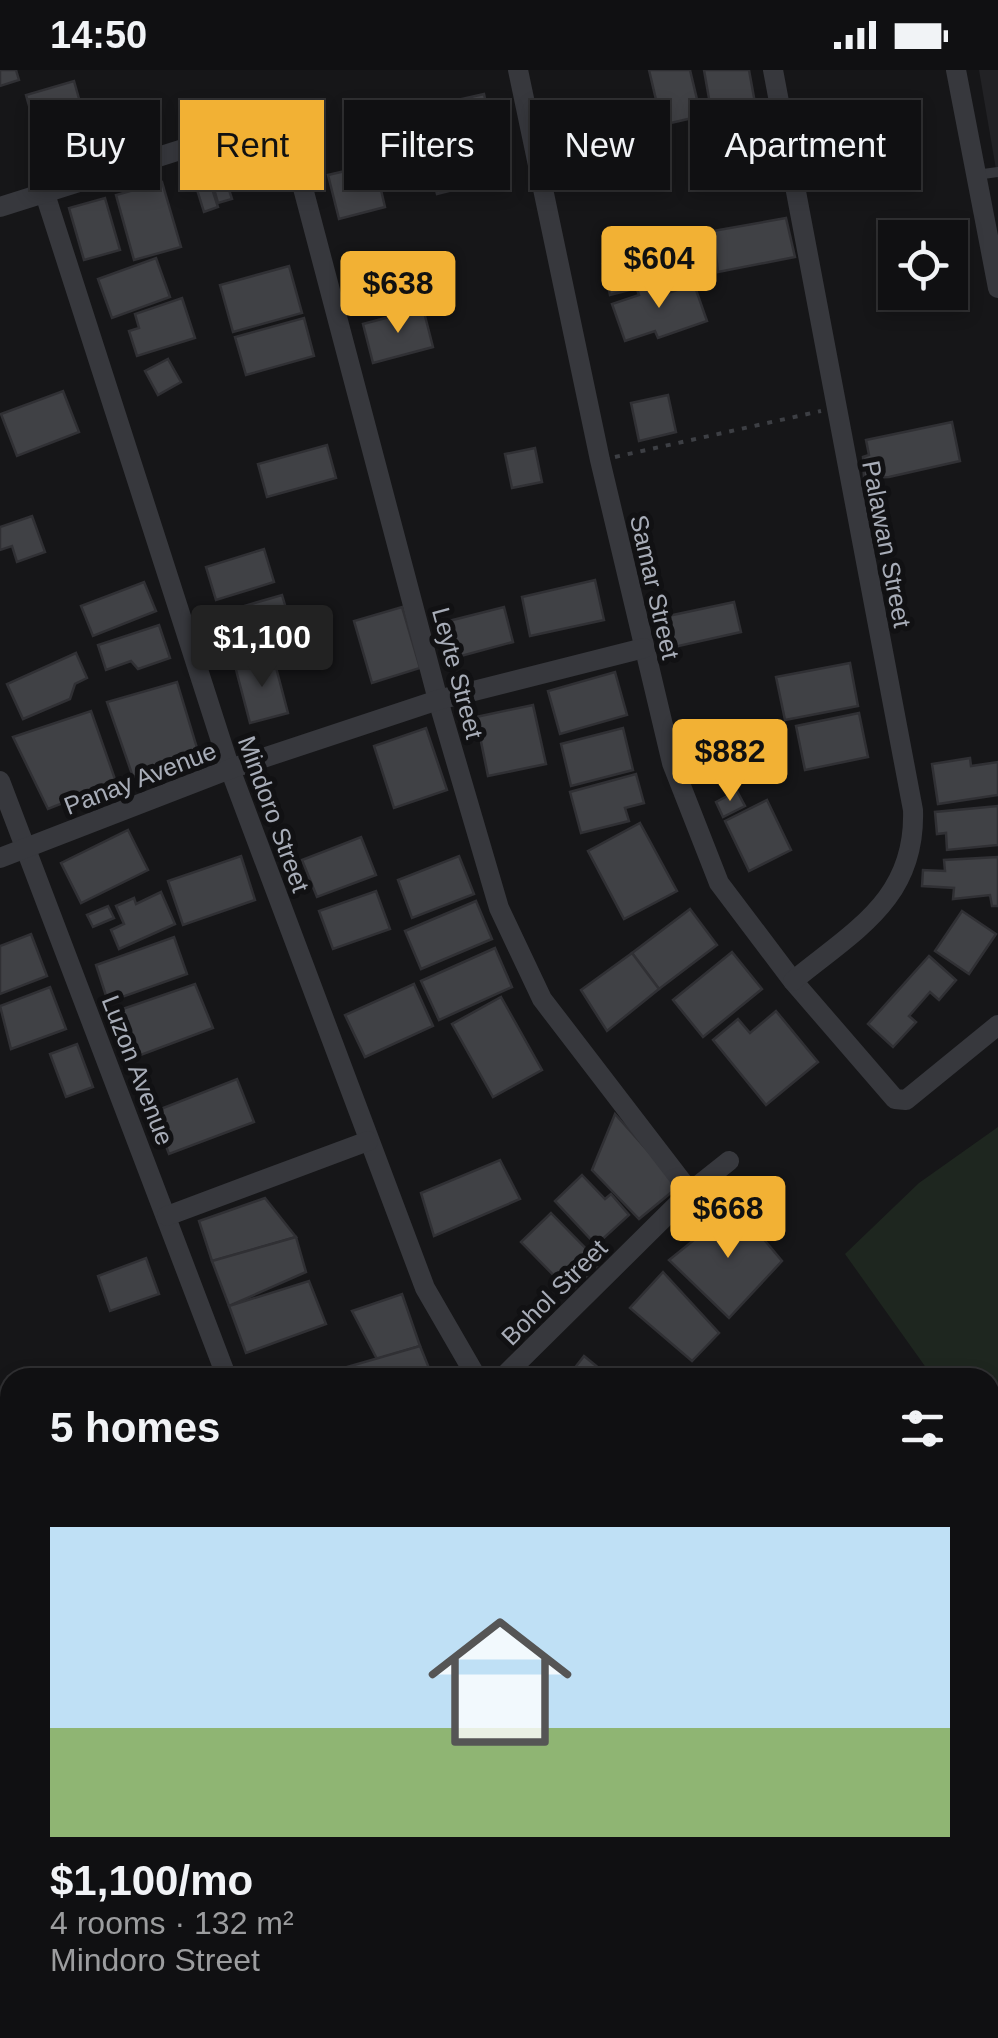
<!DOCTYPE html>
<html lang="en">
<head>
<meta charset="utf-8">
<style>
	body { margin:0; font-family:Arial,sans-serif; background:#19191b; color:#f1f3f6; height:100vh; display:flex; flex-direction:column; font-size:38px; white-space:nowrap }
	* { box-sizing:border-box; margin:0 }
	p { font-size:32px; color:#9c9d9f }
	.icon { flex:none; width:55px; height:55px; fill:none; stroke:currentColor; stroke-width:2; stroke-linecap:round; stroke-linejoin:round }
	.map { position:relative; flex:1; overflow:hidden }
	.details { position:absolute; left:0px; top:1298px; width:1000px; height:672px; display:flex; flex-direction:column; background:#101012; border-radius:30px 30px 0 0; box-shadow:0 5px 15px #0003,0 0 0 2px #303032 }
	.details>* { flex:none }
	.guide { position:absolute; left:30px; top:30px; width:940px; height:90px; display:flex; gap:20px }
	.tools { position:absolute; left:878px; top:150px; display:grid; gap:20px }
	.tools a { display:grid; place-items:center; width:90px; height:90px; border-radius:0px; background:#101012; box-shadow:0 5px 15px #0003,0 0 0 2px #303032; font-size:50px }
	.price { position:absolute; translate:-50% -85px; padding:0 22px; border-radius:10px; background:#f2b134; color:#111; font-size:32px; line-height:65px; filter:drop-shadow(0 2px 5px #0008) }
	.price::after { content:''; position:absolute; left:50%; top:60px; width:30px; height:22px; margin-left:-15px; background:inherit; clip-path:polygon(0 0,100% 0,50% 100%) }
	.price.selected { background:#222; color:#fff }
	ul { padding:0; list-style:none }
	li { display:grid; align-content:center; gap:20px; height:530px; padding:0 50px }
	li span { display:grid; place-items:center; height:310px; border-radius:0px; color:#555 }
	li>.icon { margin-inline-start:auto }
	span .icon { width:180px; height:180px; fill:#fffc; stroke-width:1 }
	li b { font-size:42px }
	h2 { display:flex; justify-content:space-between; align-items:center; height:120px; padding:0 50px; font-size:42px }
	.pill { padding:0 35px; border-radius:0px; background:#101012; box-shadow:0 5px 15px #0003,0 0 0 2px #303032; font-size:35px; line-height:90px }
	.pill.selected { background:#f2b134; color:#111 }
	.status { display:flex; justify-content:space-between; align-items:center; height:70px; padding:0 50px; background:#101012; direction:ltr }
	.status svg { height:28px; fill:currentColor }
	.map>svg:first-child { display:block }
	.built { fill:#222225 }
	.green { fill:#1e261f }
	.building { fill:#404145; stroke:#303034; stroke-width:2.5 }
	.lines { fill:none; stroke-linecap:round; stroke-linejoin:round }
	.path { stroke:#3d3f44; stroke-width:4; stroke-dasharray:5 8; stroke-linecap:butt }
	.lane { stroke:#37383d; stroke-width:10 }
	.street { stroke:#37383d; stroke-width:20 }
	.secondary { stroke:#45474d; stroke-width:28 }
	.labels { text-anchor:middle; stroke-width:10; stroke-linejoin:round; paint-order:stroke }
	.street-label { font-size:25px; fill:#a8adb8; stroke:#111113 }
</style>
</head>
<body>
<div class="status"><b>14:50</b><svg viewBox="0 0 49 12"><path d="M0 12V9h3v3zM5 12V6h3v6zM10 12V3h3v9zM15 12V0h3v12zM26 1h20v11H26zM47 4h2v5h-2z"/></svg></div>
<div class="map">
<svg width="998" height="1968" viewBox="0 0 998 1968">
	<rect width="100%" height="100%" fill="#161618"/>
	<path class="built" d="M979,0H998V111Z"/>
	<path class="green" d="M998,1057V1968H908L902,1960H990V1308L915,1307L927,1299L845,1184L919,1113Z"/>
	<g class="building">
		<path d="M0,0H16L19,10L0,16Z"/>
		<path d="M649,0H690L701,46L662,55Z"/>
		<path d="M704,0H749L759,55L715,63Z"/>
		<path d="M74,11L85,50L37,64L26,25Z"/>
		<path d="M484,24L493,66L440,78L431,36Z"/>
		<path d="M488,73L497,109L437,124L428,88Z"/>
		<path d="M375,94L385,137L339,149L328,105Z"/>
		<path d="M224,104L232,129L218,133L211,108Z"/>
		<path d="M208,106L218,137L204,142L194,110Z"/>
		<path d="M162,112L181,177L134,190L116,125Z"/>
		<path d="M105,128L120,180L84,190L69,138Z"/>
		<path d="M786,148L795,187L718,202L713,161Z"/>
		<path d="M156,188L170,227L112,248L98,209Z"/>
		<path d="M622,189L629,220L610,225L603,194Z"/>
		<path d="M289,196L302,243L233,262L220,215Z"/>
		<path d="M654,208L660,226L694,214L707,251L658,268L655,261L625,271L612,234L639,225L635,214Z"/>
		<path d="M182,228L195,268L137,286L129,261L139,258L135,244Z"/>
		<path d="M423,238L433,277L373,293L363,254Z"/>
		<path d="M304,248L314,286L246,305L235,267Z"/>
		<path d="M168,289L181,312L158,325L145,301Z"/>
		<path d="M63,321L79,362L17,386L1,344Z"/>
		<path d="M668,325L676,362L639,371L631,333Z"/>
		<path d="M952,352L960,391L889,407L864,408L863,387L869,385L866,370Z"/>
		<path d="M327,375L336,408L267,427L258,394Z"/>
		<path d="M535,378L542,412L512,418L505,384Z"/>
		<path d="M32,446L45,482L17,492L12,476L0,480V457Z"/>
		<path d="M264,479L274,512L216,530L206,497Z"/>
		<path d="M595,510L604,550L530,566L522,527Z"/>
		<path d="M144,512L156,541L93,566L81,536Z"/>
		<path d="M282,525L295,568L221,589L210,546Z"/>
		<path d="M734,532L741,562L674,577L668,546Z"/>
		<path d="M402,537L420,598L372,613L354,551Z"/>
		<path d="M504,537L513,572L450,589L441,553Z"/>
		<path d="M159,555L170,588L138,599L131,591L106,600L98,575Z"/>
		<path d="M76,583L87,608L75,614L70,629L23,649L7,614Z"/>
		<path d="M273,586L288,643L250,653L235,596Z"/>
		<path d="M850,593L858,636L785,650L776,607Z"/>
		<path d="M615,602L627,645L560,664L548,621Z"/>
		<path d="M177,612L200,688L133,707L107,632Z"/>
		<path d="M533,635L546,694L488,706L476,647Z"/>
		<path d="M91,641L116,712L48,739L13,667Z"/>
		<path d="M859,643L868,687L805,700L796,656Z"/>
		<path d="M426,658L447,720L394,738L374,676Z"/>
		<path d="M623,658L633,700L571,716L561,674Z"/>
		<path d="M970,688L971,696L998,692V725L938,734L932,694Z"/>
		<path d="M636,704L644,733L625,738L629,751L581,763L570,722Z"/>
		<path d="M737,721L745,736L723,747L716,732Z"/>
		<path d="M767,730L791,780L749,801L725,751Z"/>
		<path d="M998,736V775L947,780L946,763L937,764L935,742Z"/>
		<path d="M640,753L677,821L624,849L588,781Z"/>
		<path d="M128,760L148,800L81,833L61,793Z"/>
		<path d="M361,767L376,805L317,827L302,790Z"/>
		<path d="M241,786L255,830L183,855L168,811Z"/>
		<path d="M459,786L474,824L412,848L398,810Z"/>
		<path d="M998,787V836H992L990,825L953,829L954,818L922,816L923,800L945,801L944,790Z"/>
		<path d="M376,821L390,859L333,879L319,841Z"/>
		<path d="M161,822L175,854L119,879L111,860L124,854L116,836L134,828L136,834Z"/>
		<path d="M476,831L492,869L421,899L405,861Z"/>
		<path d="M108,836L114,848L93,857L87,845Z"/>
		<path d="M690,839L717,875L659,919L632,883Z"/>
		<path d="M962,841L996,864L969,904L935,881Z"/>
		<path d="M31,864L47,906L0,924V876Z"/>
		<path d="M174,867L187,904L108,932L96,895Z"/>
		<path d="M495,878L512,917L439,950L421,911Z"/>
		<path d="M732,882L762,919L703,967L673,930Z"/>
		<path d="M632,883L659,919L607,961L581,920Z"/>
		<path d="M929,886L956,910L939,930L930,922L909,946L916,952L893,977L868,954Z"/>
		<path d="M195,914L213,958L130,989L111,943Z"/>
		<path d="M414,914L433,956L365,987L345,945Z"/>
		<path d="M50,917L66,959L11,979L0,936Z"/>
		<path d="M501,927L542,1000L493,1027L452,954Z"/>
		<path d="M776,941L818,992L766,1035L713,970L738,949L750,963Z"/>
		<path d="M77,974L93,1017L66,1027L50,984Z"/>
		<path d="M237,1009L254,1052L169,1084L153,1042Z"/>
		<path d="M615,1044L679,1116L639,1149L592,1100Z"/>
		<path d="M500,1090L520,1129L434,1166L421,1123Z"/>
		<path d="M582,1105L605,1129L611,1124L629,1145L596,1175L555,1131Z"/>
		<path d="M265,1128L296,1167L212,1191L199,1151Z"/>
		<path d="M736,1136L782,1191L729,1248L669,1190Z"/>
		<path d="M551,1143L600,1193L570,1222L521,1172Z"/>
		<path d="M296,1167L306,1202L229,1236L212,1191Z"/>
		<path d="M146,1188L159,1224L110,1241L98,1206Z"/>
		<path d="M663,1202L719,1263L692,1291L630,1238Z"/>
		<path d="M309,1211L326,1254L246,1283L229,1236Z"/>
		<path d="M402,1224L420,1276L377,1289L352,1241Z"/>
		<path d="M420,1276L433,1308H353L347,1297Z"/>
		<path d="M584,1286L611,1308H567Z"/>
	</g>
	<g class="lines">
		<path class="path" d="M615,387L821,341"/>
		<g class="lane">
			<path d="M976,105L998,102"/>
			<path d="M0,1562L10,1557"/>
			<path d="M0,1776L10,1773"/>
			<path d="M602,1960L607,1968"/>
		</g>
		<g class="street">
			<path d="M518,0L600,390L672,693L719,813L793,911L895,1029L906,1030L998,955"/>
			<path d="M773,0L913,740C916,829 855,860 793,911"/>
			<path d="M956,0L998,218"/>
			<path d="M284,46L438,630L499,838L542,929L690,1122"/>
			<path d="M45,124L230,699L425,1218L477,1308"/>
			<path d="M0,137L313,38"/>
			<path d="M0,711L227,1308"/>
			<path d="M0,788L230,699L438,630L644,578"/>
			<path d="M167,1146L368,1071"/>
			<path d="M502,1308L690,1122L729,1091"/>
		</g>
		<g class="secondary">
			<path d="M0,1397L10,1424"/>
			<path d="M0,1513L10,1534"/>
			<path d="M262,1960L267,1968"/>
			<path d="M311,1960L316,1968"/>
		</g>
	</g>
	<g class="labels">
		<g class="street-label">
			<text transform="translate(887 474) rotate(79)" y="9">Palawan Street</text>
			<text transform="translate(655 517) rotate(77)" y="9">Samar Street</text>
			<text transform="translate(458 603) rotate(75)" y="9">Leyte Street</text>
			<text transform="translate(140 708) rotate(-21)" y="9">Panay Avenue</text>
			<text transform="translate(274 744) rotate(70)" y="9">Mindoro Street</text>
			<text transform="translate(138 1000) rotate(69)" y="9">Luzon Avenue</text>
			<text transform="translate(554 1222) rotate(-45)" y="9">Bohol Street</text>
		</g>
	</g>
</svg>
<div class="tools">
<a><svg class="icon" aria-label="locate" viewBox="0 0 24 24"><circle cx="12" cy="12" r="6"/><path d="M12 2v4M12 18v4M2 12h4M18 12h4"/></svg></a>
</div>
<b class="price" style="left:659px;top:241px">$604</b>
<b class="price" style="left:398px;top:266px">$638</b>
<b class="price selected" style="left:262px;top:620px">$1,100</b>
<b class="price" style="left:730px;top:734px">$882</b>
<b class="price" style="left:728px;top:1191px">$668</b>
<div class="guide">
<a class="pill">Buy</a>
<a class="pill selected">Rent</a>
<a class="pill">Filters</a>
<a class="pill">New</a>
<a class="pill">Apartment</a>
</div>
<section class="details">
<h2>5 homes<svg class="icon" aria-label="filters" viewBox="0 0 24 24"><path d="M4 7h16M4 17h16"/><circle cx="9" cy="7" r="2"/><circle cx="15" cy="17" r="2"/></svg></h2>
<ul>
<li><span style="background:linear-gradient(#bfe0f5 65%,#8fb573 0)"><svg class="icon" aria-label="home" viewBox="0 0 24 24"><path d="M3 11l9-7 9 7M6 9v11h12V9"/></svg></span><div><b>$1,100/mo</b><p>4 rooms · 132 m²</p><p>Mindoro Street</p></div></li>
</ul>
</section>
</div>
</body>
</html>
